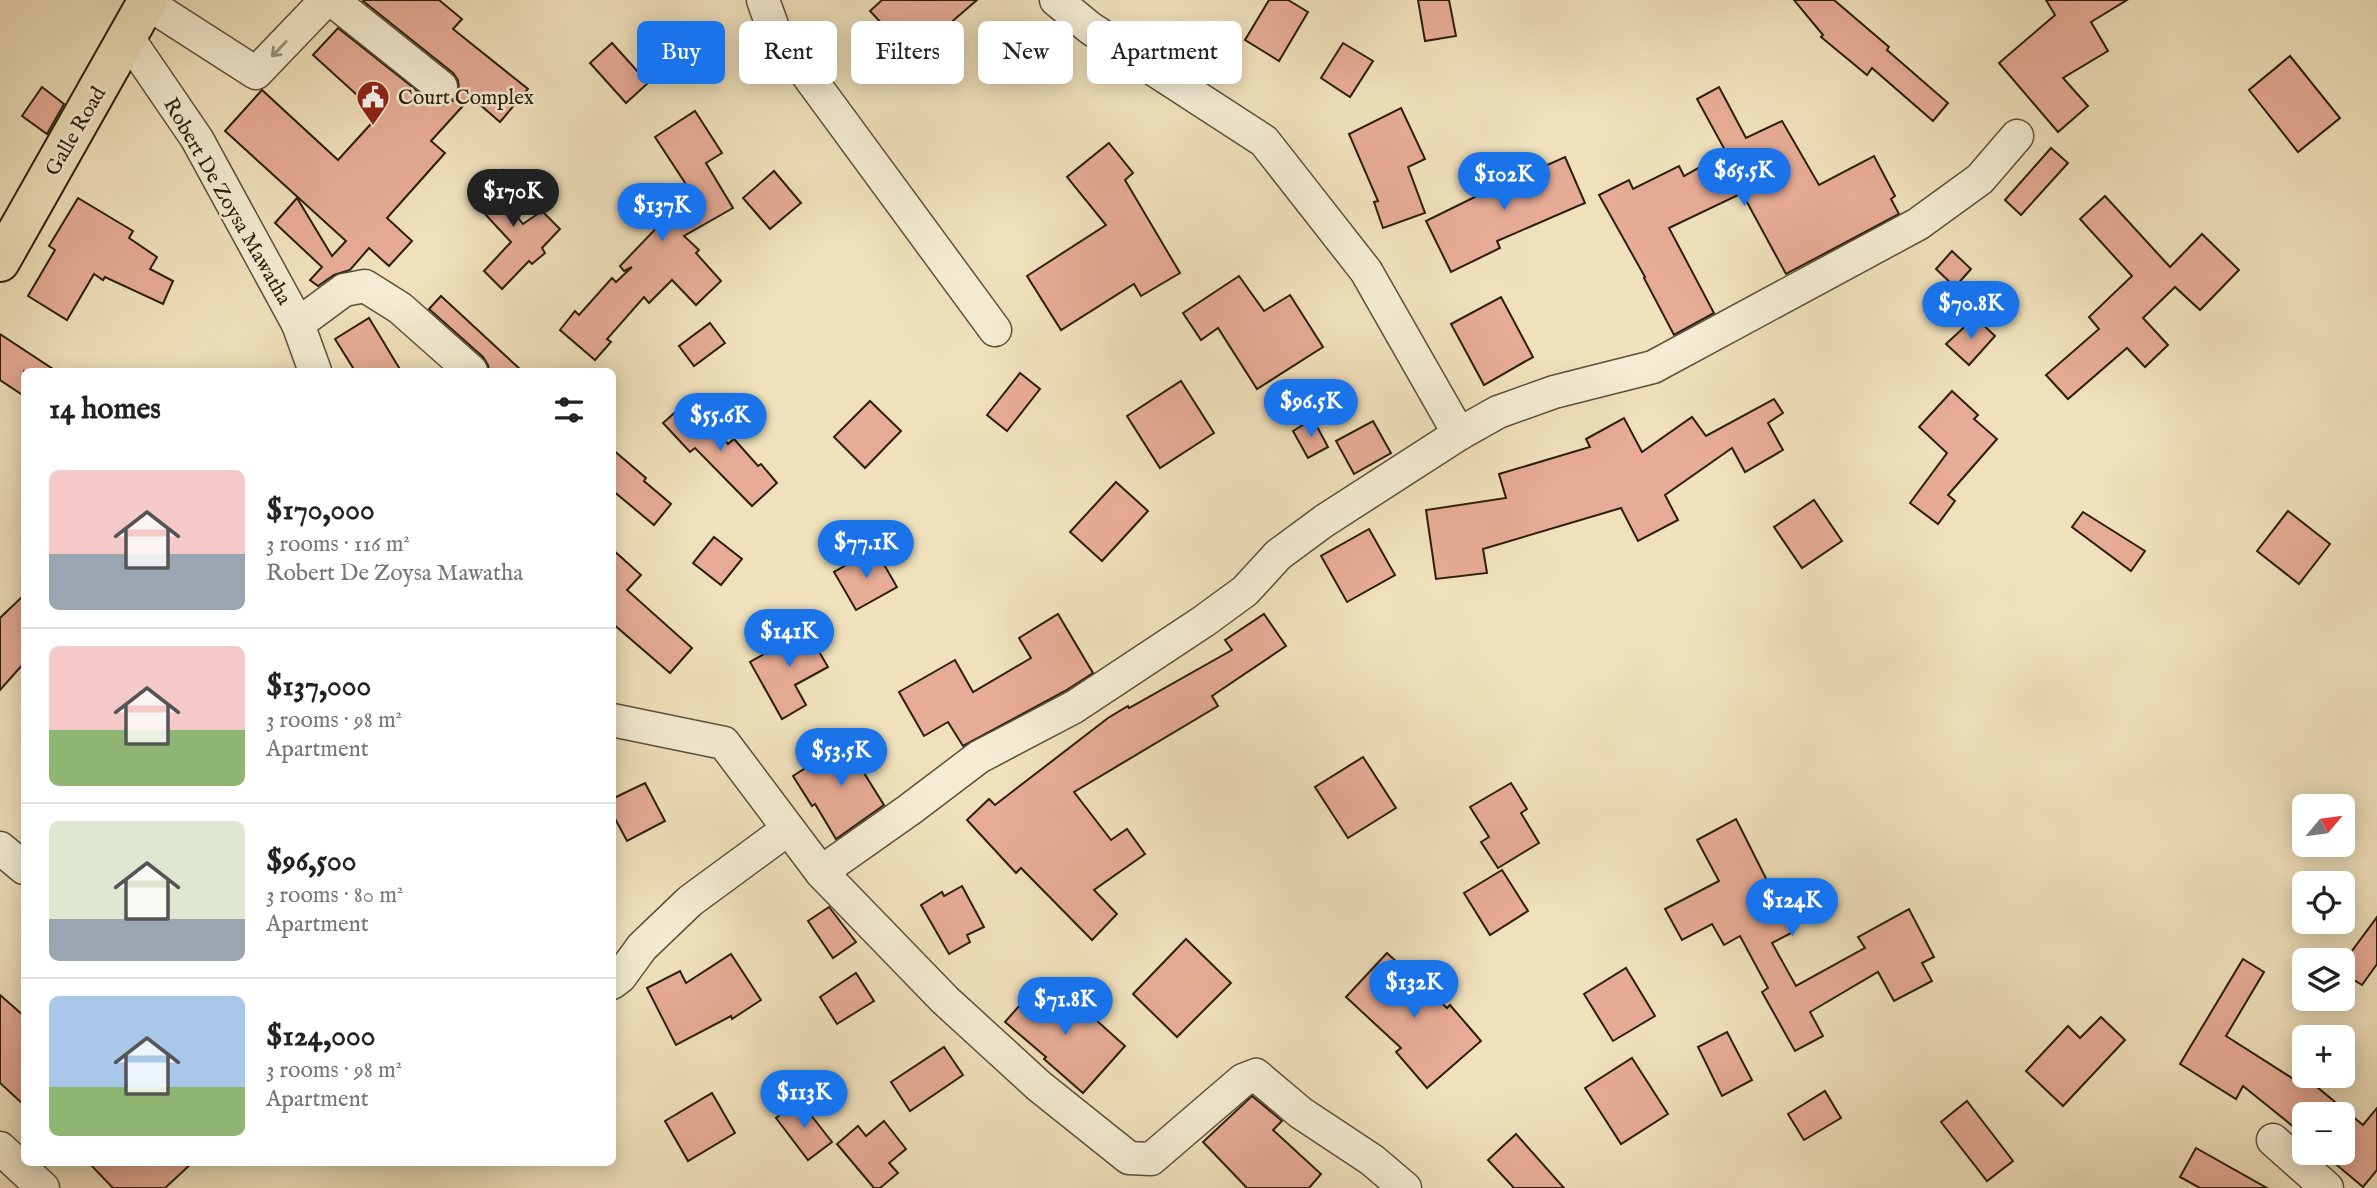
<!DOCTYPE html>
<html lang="en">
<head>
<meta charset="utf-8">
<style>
	body { margin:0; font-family:"IM FELL English",serif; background:#f2f2f2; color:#222; height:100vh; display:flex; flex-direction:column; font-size:26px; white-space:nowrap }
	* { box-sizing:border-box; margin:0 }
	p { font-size:23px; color:#767676 }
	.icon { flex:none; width:38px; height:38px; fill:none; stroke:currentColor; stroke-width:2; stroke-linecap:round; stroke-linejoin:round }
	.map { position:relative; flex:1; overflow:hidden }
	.side { position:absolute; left:21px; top:368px; width:595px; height:798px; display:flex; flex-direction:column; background:#fff; border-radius:10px; box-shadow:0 4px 18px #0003 }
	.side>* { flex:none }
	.hud { position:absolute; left:637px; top:21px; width:665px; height:63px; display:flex; gap:14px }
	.needle { width:46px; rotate:61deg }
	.fabs { position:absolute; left:2292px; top:794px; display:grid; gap:14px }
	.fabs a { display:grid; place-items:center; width:63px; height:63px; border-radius:10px; background:#fff; box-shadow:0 4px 18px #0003; font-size:35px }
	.price { position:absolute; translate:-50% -60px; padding:0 16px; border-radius:24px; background:#1a73e8; color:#fff; font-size:23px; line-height:46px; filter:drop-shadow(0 2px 4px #0008) }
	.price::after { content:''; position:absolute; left:50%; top:42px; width:21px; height:16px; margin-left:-10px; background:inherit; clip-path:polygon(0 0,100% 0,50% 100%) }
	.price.active { background:#222; color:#fff }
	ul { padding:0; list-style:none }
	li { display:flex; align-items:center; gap:21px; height:175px; padding:0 28px }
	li+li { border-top:2px solid #e0e0e0 }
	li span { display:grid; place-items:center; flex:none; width:196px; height:140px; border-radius:10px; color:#555 }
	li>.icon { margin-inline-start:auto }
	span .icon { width:84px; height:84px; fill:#fffc; stroke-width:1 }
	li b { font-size:30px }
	h2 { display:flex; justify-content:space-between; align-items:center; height:84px; padding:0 28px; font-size:30px }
	.pill { padding:0 24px; border-radius:10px; background:#fff; box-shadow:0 4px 18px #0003; font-size:24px; line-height:63px }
	.pill.active { background:#1a73e8; color:#fff }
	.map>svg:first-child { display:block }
	.building { fill:#e7ac97; stroke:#2b1e0d; stroke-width:2 }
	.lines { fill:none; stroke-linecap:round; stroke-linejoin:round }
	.minor-casing { stroke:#5c4f39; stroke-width:35 }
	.highway-casing { stroke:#2b1e0d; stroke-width:42 }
	.minor { stroke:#f5ecd3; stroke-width:32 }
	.highway { stroke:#f0e1bc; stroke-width:38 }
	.oneway { stroke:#9a8f7a }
	.labels { text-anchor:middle; stroke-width:5; stroke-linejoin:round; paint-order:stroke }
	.poi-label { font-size:21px; fill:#2b1e0d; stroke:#f5ecd3; text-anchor:start }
	.street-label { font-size:21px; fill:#2b1e0d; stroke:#f5ecd3 }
</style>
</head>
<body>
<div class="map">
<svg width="2377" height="1188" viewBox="0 0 2377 1188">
	<rect width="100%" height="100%" fill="#f0e1bc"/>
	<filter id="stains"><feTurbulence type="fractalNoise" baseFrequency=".00286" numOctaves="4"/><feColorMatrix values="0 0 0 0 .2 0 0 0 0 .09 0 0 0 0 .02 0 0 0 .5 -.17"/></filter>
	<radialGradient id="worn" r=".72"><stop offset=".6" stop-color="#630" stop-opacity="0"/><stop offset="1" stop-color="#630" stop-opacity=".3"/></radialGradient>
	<g class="building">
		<path d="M364,0H439L462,19L453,29L528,89L500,122L471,97L431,141L445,153L387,218L412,241L389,266L369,248L350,270L334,275L318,286L310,280L322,267L275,223L297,198L332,256L346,241L225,131L262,90L338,160L379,115L313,55L338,28L430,101L439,105L448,104L455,99L459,89L458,80L453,73L363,1Z"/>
		<path d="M882,0H977L926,44L914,29L899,42L870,11Z"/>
		<path d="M1269,0H1288L1308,12L1279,61L1245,40Z"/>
		<path d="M1418,0H1449L1456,36L1425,41Z"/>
		<path d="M1794,0H1834L1889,47L1887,50L1948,103L1933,121L1872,68L1867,75L1821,37L1823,35Z"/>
		<path d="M2046,0H2127L2091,22L2108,51L2063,78L2088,106L2058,132L1999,63L2055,15Z"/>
		<path d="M612,43L648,83L626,103L590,63Z"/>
		<path d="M1343,43L1373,61L1350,97L1321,78Z"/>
		<path d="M2290,56L2340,118L2298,152L2249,90Z"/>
		<path d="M42,87L64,104L47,134L22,116Z"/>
		<path d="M1719,87L1746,138L1782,121L1819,185L1874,156L1895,196L1891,199L1899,214L1786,274L1742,193L1669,228L1714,313L1674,335L1644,278L1645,277L1599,195L1629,180L1633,189L1679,166L1684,176L1726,152L1697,99Z"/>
		<path d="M1401,108L1425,159L1408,167L1425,213L1383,228L1374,202L1378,201L1349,134Z"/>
		<path d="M695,111L722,153L706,163L733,208L684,236L699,250L696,253L721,281L696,305L672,280L649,303L644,297L607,339L611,342L595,360L560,330L575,311L579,315L612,278L616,282L632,267L624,271L620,266L691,192L655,137Z"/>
		<path d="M1109,143L1133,173L1125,180L1180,273L1141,296L1134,284L1061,330L1027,276L1106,225L1067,177Z"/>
		<path d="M2051,148L2068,163L2021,215L2005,200Z"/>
		<path d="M1565,157L1585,203L1497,241L1500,248L1451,272L1426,221L1485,192L1483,188L1516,174L1518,178Z"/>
		<path d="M503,170L525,195L511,209L523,224L542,211L560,229L542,248L545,253L532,264L529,261L502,289L484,271L511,242L472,200Z"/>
		<path d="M774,171L801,203L770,229L743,198Z"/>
		<path d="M2105,196L2170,267L2202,234L2239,270L2200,310L2175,287L2143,318L2168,345L2145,367L2127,348L2068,399L2046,375L2099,329L2089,317L2132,276L2080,219Z"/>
		<path d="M78,198L133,231L129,238L157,257L150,269L173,281L163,304L105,277L103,280L94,274L67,320L28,296L55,250L49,246Z"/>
		<path d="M1952,251L1971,269L1955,287L1936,269Z"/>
		<path d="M1239,276L1264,311L1290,295L1323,347L1257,389L1218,328L1201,340L1183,313Z"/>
		<path d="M441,296L522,371H489L488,365L483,357L429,309Z"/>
		<path d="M1501,297L1533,357L1484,385L1451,324Z"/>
		<path d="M1975,317L1995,336L1969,365L1946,344Z"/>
		<path d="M369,318L401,371H355L335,339Z"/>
		<path d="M710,323L725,343L694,366L679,346Z"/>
		<path d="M0,334L56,371H24V396L0,380Z"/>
		<path d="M1020,373L1040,389L1007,431L987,415Z"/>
		<path d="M1181,381L1214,433L1160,468L1127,416Z"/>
		<path d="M1952,391L1978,415L1974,419L1997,439L1948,495L1955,501L1938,524L1910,503L1947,453L1919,427Z"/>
		<path d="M690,399L728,444L734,439L758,466L761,464L777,483L752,506L695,448L690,452L663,423Z"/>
		<path d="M1774,399L1783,413L1768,423L1783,450L1745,472L1732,448L1665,495L1678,520L1638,541L1621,508L1483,549L1487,573L1436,579L1426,510L1506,498L1499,474L1590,447L1586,439L1624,418L1642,452L1692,417L1706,436Z"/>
		<path d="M870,401L901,431L865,468L834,437Z"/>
		<path d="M1313,419L1328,447L1308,458L1293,431Z"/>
		<path d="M1373,421L1391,453L1354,474L1336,441Z"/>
		<path d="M612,449L646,478L644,481L671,504L654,525L612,490Z"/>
		<path d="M1116,482L1148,511L1102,561L1070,532Z"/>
		<path d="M1814,500L1842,541L1802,568L1774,527Z"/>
		<path d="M2288,511L2330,544L2299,584L2257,551Z"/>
		<path d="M2083,512L2145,551L2131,571L2072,527Z"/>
		<path d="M1369,529L1395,575L1347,602L1321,556Z"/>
		<path d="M714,537L742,559L721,585L693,563Z"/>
		<path d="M612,549L641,575L627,590L692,648L670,673L612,623Z"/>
		<path d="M875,549L897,587L856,610L834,572Z"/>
		<path d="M24,595V663L0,690V618Z"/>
		<path d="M1058,614L1093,673L1065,691L963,746L948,722L924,736L899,692L955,660L973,692L1031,658L1019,638Z"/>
		<path d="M1264,614L1286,646L1212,696L1218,706L1074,792L1111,840L1127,829L1145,854L1094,890L1117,914L1092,940L1021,868L1016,873L967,820L989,799L995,805L1108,718L1128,706L1129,708L1232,650L1225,640Z"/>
		<path d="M802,622L828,667L795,685L806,705L782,719L750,662L780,645L775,637Z"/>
		<path d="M854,737L873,768L864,773L884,805L836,839L815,804L812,806L793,776Z"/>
		<path d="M1363,757L1396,808L1348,838L1315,787Z"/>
		<path d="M645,783L665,821L627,841L612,813V799Z"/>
		<path d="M1511,783L1527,809L1521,813L1539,843L1498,868L1481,842L1489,837L1470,807Z"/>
		<path d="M1736,819L1793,932L1772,943L1796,986L1865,948L1858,937L1909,909L1934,957L1922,963L1932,981L1894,1001L1878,972L1810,1012L1823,1036L1795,1051L1762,992L1768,988L1740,936L1724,945L1712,924L1682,940L1665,909L1719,881L1697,840Z"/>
		<path d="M1502,870L1528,911L1490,935L1464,893Z"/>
		<path d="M962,886L984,927L967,935L970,942L949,954L921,905L942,892L944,896Z"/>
		<path d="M829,907L856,942L833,958L808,921Z"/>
		<path d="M2377,917V964L2362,985L2343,973V963Z"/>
		<path d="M1186,939L1231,983L1177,1037L1133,994Z"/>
		<path d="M1387,953L1447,1008L1450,1005L1481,1041L1427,1088L1396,1052L1401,1048L1346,997Z"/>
		<path d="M731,954L761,1000L732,1019L731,1016L676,1045L647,988L680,971L686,983Z"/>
		<path d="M2243,959L2264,972L2226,1036L2295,1080L2300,1073L2363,1125L2377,1108V1170L2363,1187L2332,1161L2334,1159L2327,1153H2343V1115H2305V1136L2243,1086L2236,1099L2180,1064Z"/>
		<path d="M1626,968L1655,1016L1613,1041L1584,994Z"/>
		<path d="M856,973L874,1001L837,1024L820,997Z"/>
		<path d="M1041,981L1082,1016L1086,1011L1125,1046L1083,1093L1044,1059L1046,1057L1005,1022Z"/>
		<path d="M0,995L24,1016V1105L0,1083Z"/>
		<path d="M2101,1017L2125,1040L2063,1106L2026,1071L2068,1026L2080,1038Z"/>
		<path d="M1727,1032L1752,1080L1722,1096L1698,1047Z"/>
		<path d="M944,1047L963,1075L910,1111L891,1082Z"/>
		<path d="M1632,1058L1668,1114L1621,1144L1585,1088Z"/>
		<path d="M1825,1091L1841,1118L1804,1140L1788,1114Z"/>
		<path d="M712,1093L735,1133L688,1161L665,1121Z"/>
		<path d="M1252,1096L1282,1121L1273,1130L1321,1174L1309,1188H1247L1203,1142Z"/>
		<path d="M799,1100L832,1142L808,1160L776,1118Z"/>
		<path d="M1967,1101L2013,1161L1987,1181L1941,1122Z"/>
		<path d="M884,1121L906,1149L889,1163L898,1173L880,1188H874L837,1144L858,1126L866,1136Z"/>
		<path d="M1516,1134L1564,1188H1514L1488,1160Z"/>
		<path d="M2196,1148L2267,1188H2200L2180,1177Z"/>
		<path d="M88,1162H193L165,1188H113Z"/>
	</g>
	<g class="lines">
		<defs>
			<g id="minor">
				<path d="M332,0L441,87"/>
				<path d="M763,0L773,28L995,330"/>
				<path d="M1056,0L1090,28L1264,141L1366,271L1459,434"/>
				<path d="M147,3L256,73L326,0"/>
				<path d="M128,38L197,139L298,324L315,371"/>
				<path d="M298,324L344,290L365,286L400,308L471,371"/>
				<path d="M612,720L724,743L821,872L945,1000L1039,1086L1129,1158L1151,1159L1243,1080L1256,1075L1301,1113L1372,1160L1405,1188"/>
				<path d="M0,848L24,868"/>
				<path d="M821,872L909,810L979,757L1074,707L1204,621L1245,591L1278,555L1324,521L1459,434L1498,412L1554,392L1653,367L1918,224L1980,179L2017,136"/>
				<path d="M612,983L620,977L642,947L690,901L788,829"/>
				<path d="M2273,1140L2327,1188"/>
				<path d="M0,1148L43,1188"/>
			</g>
			<path id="highway" d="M0,262L148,0"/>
		</defs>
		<use href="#minor" class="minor-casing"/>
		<use href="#highway" class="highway-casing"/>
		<use href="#minor" class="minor"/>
		<use href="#highway" class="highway"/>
	</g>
	<defs><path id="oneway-shaft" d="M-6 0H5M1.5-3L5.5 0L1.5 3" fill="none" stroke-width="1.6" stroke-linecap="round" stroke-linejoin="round" transform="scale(1.75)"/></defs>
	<use class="oneway" href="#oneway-shaft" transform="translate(279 49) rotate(134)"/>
	<defs>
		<symbol id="civic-pin" viewBox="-11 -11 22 30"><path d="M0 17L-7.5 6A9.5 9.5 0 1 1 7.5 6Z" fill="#8f2418" stroke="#f5ecd3"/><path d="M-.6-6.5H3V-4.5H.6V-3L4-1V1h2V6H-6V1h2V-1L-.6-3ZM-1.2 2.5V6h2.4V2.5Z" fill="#fff"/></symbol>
	</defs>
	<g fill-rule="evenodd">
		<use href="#civic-pin" x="354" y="78" width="38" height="52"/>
	</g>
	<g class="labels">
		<g class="poi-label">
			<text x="398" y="104">Court Complex</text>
		</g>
		<g class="street-label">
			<text transform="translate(75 131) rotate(-60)" y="7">Galle Road</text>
			<text transform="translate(228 201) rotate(60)" y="7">Robert De Zoysa Mawatha</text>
		</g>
	</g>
	<rect width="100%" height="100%" filter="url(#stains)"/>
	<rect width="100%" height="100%" fill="url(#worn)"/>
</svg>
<div class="fabs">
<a><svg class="needle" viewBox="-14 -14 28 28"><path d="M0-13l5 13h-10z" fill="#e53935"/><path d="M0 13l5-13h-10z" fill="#767676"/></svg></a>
<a><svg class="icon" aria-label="locate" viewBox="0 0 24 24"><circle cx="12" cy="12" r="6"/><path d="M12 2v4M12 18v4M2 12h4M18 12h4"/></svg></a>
<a><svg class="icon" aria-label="layers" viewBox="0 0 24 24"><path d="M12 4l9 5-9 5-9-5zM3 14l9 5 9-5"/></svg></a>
<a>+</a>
<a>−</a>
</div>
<b class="price" style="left:1744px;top:208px">$65.5K</b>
<b class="price" style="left:1504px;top:212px">$102K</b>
<b class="price active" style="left:513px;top:229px">$170K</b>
<b class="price" style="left:662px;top:243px">$137K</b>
<b class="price" style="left:1971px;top:341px">$70.8K</b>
<b class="price" style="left:1311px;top:439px">$96.5K</b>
<b class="price" style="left:720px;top:453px">$55.6K</b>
<b class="price" style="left:866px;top:580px">$77.1K</b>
<b class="price" style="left:789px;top:669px">$141K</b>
<b class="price" style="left:841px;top:788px">$53.5K</b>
<b class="price" style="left:1792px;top:938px">$124K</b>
<b class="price" style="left:1414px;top:1020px">$132K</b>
<b class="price" style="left:1065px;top:1037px">$71.8K</b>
<b class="price" style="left:804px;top:1130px">$113K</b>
<div class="hud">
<a class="pill active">Buy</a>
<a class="pill">Rent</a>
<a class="pill">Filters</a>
<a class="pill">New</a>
<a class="pill">Apartment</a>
</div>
<section class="side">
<h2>14 homes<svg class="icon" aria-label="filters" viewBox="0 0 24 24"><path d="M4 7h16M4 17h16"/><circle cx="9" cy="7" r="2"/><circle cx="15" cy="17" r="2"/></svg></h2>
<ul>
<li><span style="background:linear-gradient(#f6c9c9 60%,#9aa5b1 0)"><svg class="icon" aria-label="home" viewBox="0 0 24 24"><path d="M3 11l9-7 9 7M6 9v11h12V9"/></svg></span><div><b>$170,000</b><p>3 rooms · 116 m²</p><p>Robert De Zoysa Mawatha</p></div></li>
<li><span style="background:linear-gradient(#f6c9c9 60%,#8fb573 0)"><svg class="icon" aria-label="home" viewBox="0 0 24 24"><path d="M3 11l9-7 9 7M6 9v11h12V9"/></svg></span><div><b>$137,000</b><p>3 rooms · 98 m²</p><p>Apartment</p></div></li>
<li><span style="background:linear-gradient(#dfe7d0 70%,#9aa5b1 0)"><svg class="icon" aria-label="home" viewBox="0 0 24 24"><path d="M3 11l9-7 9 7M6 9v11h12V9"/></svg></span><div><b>$96,500</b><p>3 rooms · 80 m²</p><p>Apartment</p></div></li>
<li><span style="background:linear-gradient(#a9c7e8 65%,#8fb573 0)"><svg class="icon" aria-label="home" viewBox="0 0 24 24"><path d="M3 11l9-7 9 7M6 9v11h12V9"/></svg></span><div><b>$124,000</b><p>3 rooms · 98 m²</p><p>Apartment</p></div></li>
</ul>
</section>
</div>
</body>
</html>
